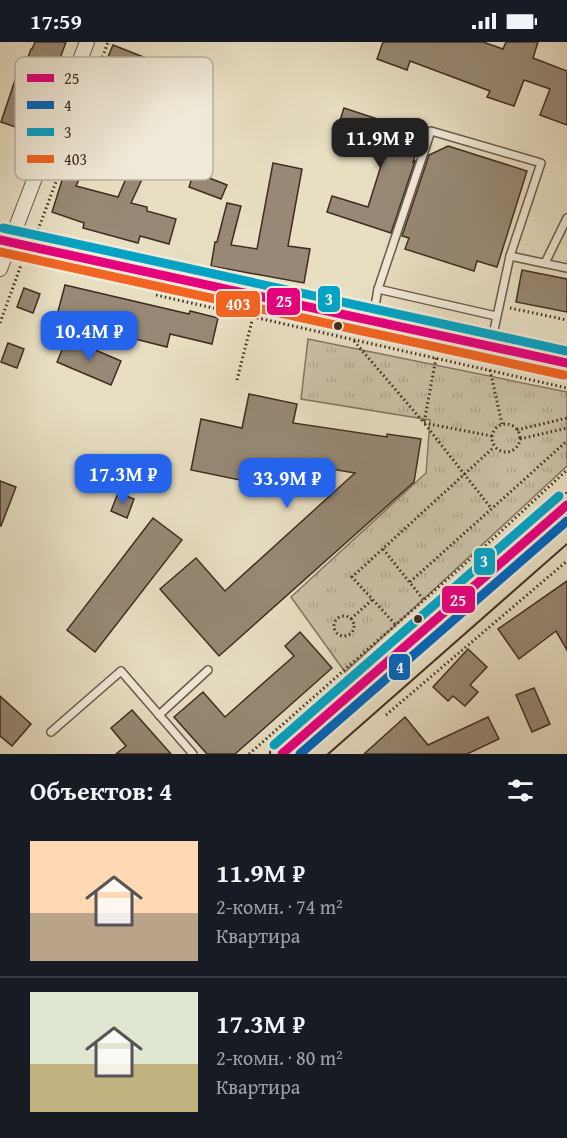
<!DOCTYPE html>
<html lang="ru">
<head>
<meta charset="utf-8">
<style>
	body { margin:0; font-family:"Gentium Book Plus",serif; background:#20242c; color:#f1f3f6; height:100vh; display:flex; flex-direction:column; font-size:22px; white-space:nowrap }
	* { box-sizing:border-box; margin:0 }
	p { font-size:20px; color:#9ea1a6 }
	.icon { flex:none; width:33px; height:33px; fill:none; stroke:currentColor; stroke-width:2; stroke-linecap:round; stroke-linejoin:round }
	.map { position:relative; height:712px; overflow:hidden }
	.panel { display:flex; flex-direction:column; background:#171b24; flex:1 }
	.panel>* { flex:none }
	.price { position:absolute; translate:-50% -51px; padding:0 14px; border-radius:12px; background:#2563eb; color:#fff; font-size:20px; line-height:39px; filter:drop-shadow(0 2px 3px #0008) }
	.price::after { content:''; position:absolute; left:50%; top:36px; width:18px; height:14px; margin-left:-9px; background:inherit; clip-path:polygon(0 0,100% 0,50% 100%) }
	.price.active { background:#222; color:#fff }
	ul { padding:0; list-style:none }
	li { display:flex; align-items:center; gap:18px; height:150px; padding:0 30px }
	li+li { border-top:2px solid #363941 }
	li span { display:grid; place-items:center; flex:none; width:168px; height:120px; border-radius:0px; color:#555 }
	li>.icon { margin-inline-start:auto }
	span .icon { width:72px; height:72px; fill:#fffc; stroke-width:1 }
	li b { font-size:26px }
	h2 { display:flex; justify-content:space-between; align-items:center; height:72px; padding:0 30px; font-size:26px }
	.status { display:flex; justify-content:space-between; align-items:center; height:42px; padding:0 30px; background:#171b24; direction:ltr }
	.status svg { height:16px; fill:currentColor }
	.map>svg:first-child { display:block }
	.park { fill:url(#park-tufts); stroke:#867664; stroke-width:1.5 }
	.building { fill:#978975; stroke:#402c21; stroke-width:1.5 }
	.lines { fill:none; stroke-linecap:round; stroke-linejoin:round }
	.lane-casing { stroke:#6a594a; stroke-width:10 }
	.street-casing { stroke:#6a594a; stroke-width:16 }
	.primary-casing { stroke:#402c21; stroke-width:26 }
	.path { stroke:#402c21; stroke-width:3; stroke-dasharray:1.5 3; stroke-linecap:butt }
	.lane { stroke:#f0ead8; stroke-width:7 }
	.street { stroke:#f0ead8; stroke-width:14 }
	.primary { stroke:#e8dfc3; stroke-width:22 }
	.bus-1-casing { stroke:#f0ead8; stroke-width:14 }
	.bus-2-casing { stroke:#f0ead8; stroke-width:14 }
	.bus-3-casing { stroke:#f0ead8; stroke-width:14 }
	.bus-4-casing { stroke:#f0ead8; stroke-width:14 }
	.bus-1 { stroke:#e5007d; stroke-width:9 }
	.bus-2 { stroke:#0065bd; stroke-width:9 }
	.bus-3 { stroke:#03a3c5; stroke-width:9 }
	.bus-4 { stroke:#f26522; stroke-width:9 }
	.bus-dot { fill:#402c21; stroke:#f0ead8; stroke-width:2 }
	.key { fill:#f0ead8; stroke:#bbb1a1; stroke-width:1.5 }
	.key-label { font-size:16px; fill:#402c21 }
	.line-badge { stroke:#f0ead8; stroke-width:2 }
	.badge-label { font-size:16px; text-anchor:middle; font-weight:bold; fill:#fff }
</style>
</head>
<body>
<div class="status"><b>17:59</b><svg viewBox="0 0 49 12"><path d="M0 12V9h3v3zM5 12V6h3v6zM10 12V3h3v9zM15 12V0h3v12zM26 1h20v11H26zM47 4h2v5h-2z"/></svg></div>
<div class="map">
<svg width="567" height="712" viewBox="0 0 567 712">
	<defs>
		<pattern id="park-tufts" width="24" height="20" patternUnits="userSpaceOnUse" patternTransform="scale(1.5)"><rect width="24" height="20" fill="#cbc1a7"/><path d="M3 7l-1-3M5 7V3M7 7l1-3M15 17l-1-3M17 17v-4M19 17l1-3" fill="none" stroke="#afa68f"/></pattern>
	</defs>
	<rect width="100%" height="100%" fill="#e8dfc3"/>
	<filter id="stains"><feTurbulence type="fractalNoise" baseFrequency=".00333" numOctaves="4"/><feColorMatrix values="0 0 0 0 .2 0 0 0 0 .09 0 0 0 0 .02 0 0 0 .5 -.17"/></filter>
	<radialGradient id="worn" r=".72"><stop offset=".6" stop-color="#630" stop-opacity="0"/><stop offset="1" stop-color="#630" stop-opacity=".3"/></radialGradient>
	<path class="park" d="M308,297L567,350V424L345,630L291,555L426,431L430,378L301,357Z"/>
	<g class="building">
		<path d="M35,0H66L53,36L49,34L30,90L1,80L16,35L20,37L31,7H32Z"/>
		<path d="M383,0H483L503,7L506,0H538L533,16L567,29V83L540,73L550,47L524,38L514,64L487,55L490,49L410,19L407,28L377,17Z"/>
		<path d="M113,3L151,18L143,38L126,30L110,69L92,62L108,23L105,22Z"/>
		<path d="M344,66L423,92L413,120L415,119L391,191L327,170L332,154L368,165L386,108L336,91Z"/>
		<path d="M448,104L527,129L497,225L477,219L474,229L405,207L409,196L402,194L429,113Z"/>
		<path d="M71,113L87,120L76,144L118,155L131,125L145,131L131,161L147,165V169L176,177L169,202L140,194L138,201L83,186L84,181L52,170L64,132L62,131Z"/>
		<path d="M273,121L302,127L288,204L310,207L304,241L211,224L215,200H217L227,161L241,164L231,203L257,207Z"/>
		<path d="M194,130L227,143L221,157L189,145Z"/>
		<path d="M522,228L567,237V270L516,260Z"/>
		<path d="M65,243L189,272L190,269L218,276L212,302L170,292L167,305L56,277Z"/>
		<path d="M24,246L40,252L33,271L17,265Z"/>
		<path d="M67,296L121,319L111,343L57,320Z"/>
		<path d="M8,301L24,307L17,326L1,320Z"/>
		<path d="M249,352L297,362L293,381L387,395V392L421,397L414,440L219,614L160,547L196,516L225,549L355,431L285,419L280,446L191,428L201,377L242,386Z"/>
		<path d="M0,439L16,445L1,484H0Z"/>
		<path d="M118,451L134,457L127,476L111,469Z"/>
		<path d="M153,476L182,498L95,610L67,588Z"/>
		<path d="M567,539V608L556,589L519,617L498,587Z"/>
		<path d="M300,590L332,626L235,712H207L174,675L203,650L225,675L294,614L285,604Z"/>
		<path d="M468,607L487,625L470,643L478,650L465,664L453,654L448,659L433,645Z"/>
		<path d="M534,646L550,682L532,690L516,653Z"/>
		<path d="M0,654L31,682L12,704L0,694Z"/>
		<path d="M132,668L171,712H116L126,704L111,686Z"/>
		<path d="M405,675L428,703L488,675L499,697L467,712H364Z"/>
	</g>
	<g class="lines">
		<defs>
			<g id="lane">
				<path d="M510,214L567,226"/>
				<path d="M545,221L567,176"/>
				<path d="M378,247L496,274"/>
				<path d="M373,275L378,247L431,89L541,121L510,214L491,302"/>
				<path d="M159,673L208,628"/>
				<path d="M51,690L121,629L193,712"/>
			</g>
			<path id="street" d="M0,227L87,0"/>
			<g id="primary">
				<path d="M0,198L567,321"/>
				<path d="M282,712L567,463"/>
				<path d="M310,712L567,486"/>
			</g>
		</defs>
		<use href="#lane" class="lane-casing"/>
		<use href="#street" class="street-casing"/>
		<use href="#primary" class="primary-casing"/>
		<g class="path">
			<path d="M38,188L108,0"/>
			<path d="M156,253L567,346"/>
			<path d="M510,266L567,278"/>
			<path d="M0,281L21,223"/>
			<path d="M354,299L424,381L492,394"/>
			<path d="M436,316L424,381L491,466"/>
			<path d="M490,328L502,382"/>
			<path d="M237,338L253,275"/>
			<circle cx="506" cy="396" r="14"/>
			<path d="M517,388L567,376"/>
			<path d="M520,397L567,386"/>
			<path d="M383,507L423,557"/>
			<path d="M410,540L567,399"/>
			<circle cx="344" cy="584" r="10"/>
			<path d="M351,577L373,557"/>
			<path d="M395,582L352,535L494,405"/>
			<path d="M386,673L567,519"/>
			<path d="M249,712L484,505L567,428"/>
		</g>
		<use href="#lane" class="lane"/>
		<use href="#street" class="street"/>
		<use href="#primary" class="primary"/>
		<defs>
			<g id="bus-1">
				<path d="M0,198L567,321"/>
				<path d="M282,712L567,463"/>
			</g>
			<path id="bus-2" d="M300,712L567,479"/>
			<g id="bus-3">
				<path d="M3,186L567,309"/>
				<path d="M274,703L559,454"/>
			</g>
			<path id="bus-4" d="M0,210L564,333"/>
		</defs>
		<use href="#bus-1" class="bus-1-casing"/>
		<use href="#bus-2" class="bus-2-casing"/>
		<use href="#bus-3" class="bus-3-casing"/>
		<use href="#bus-4" class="bus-4-casing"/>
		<use href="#bus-1" class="bus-1"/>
		<use href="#bus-2" class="bus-2"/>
		<use href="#bus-3" class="bus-3"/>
		<use href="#bus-4" class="bus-4"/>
	</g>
	<g class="bus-dot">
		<circle cx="338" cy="284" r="5"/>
		<circle cx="418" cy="577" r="5"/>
	</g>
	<rect x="15" y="15" width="198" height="123" rx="9" class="key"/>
	<rect x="27" y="32" width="27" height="8" fill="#e5007d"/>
	<rect x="27" y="59" width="27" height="8" fill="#0065bd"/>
	<rect x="27" y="86" width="27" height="8" fill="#03a3c5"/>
	<rect x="27" y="113" width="27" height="8" fill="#f26522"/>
	<g class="key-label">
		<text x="64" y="42">25</text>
		<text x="64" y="69">4</text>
		<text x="64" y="96">3</text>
		<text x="64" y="123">403</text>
	</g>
	<g class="line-badge">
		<rect x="317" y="243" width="24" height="28" rx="6" fill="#03a3c5"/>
		<rect x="266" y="245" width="35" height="29" rx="6" fill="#e5007d"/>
		<rect x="215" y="248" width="46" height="28" rx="6" fill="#f26522"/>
		<rect x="473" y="505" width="23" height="29" rx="6" fill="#03a3c5"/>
		<rect x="441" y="543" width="35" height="29" rx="6" fill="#e5007d"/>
		<rect x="388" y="611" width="23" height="28" rx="6" fill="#0065bd"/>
	</g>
	<g class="badge-label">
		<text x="329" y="263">3</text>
		<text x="284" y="265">25</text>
		<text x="238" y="268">403</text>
		<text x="484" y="525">3</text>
		<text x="458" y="564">25</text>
		<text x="400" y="631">4</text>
	</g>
	<rect width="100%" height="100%" filter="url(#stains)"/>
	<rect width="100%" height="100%" fill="url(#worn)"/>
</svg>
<b class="price active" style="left:380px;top:127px">11.9M ₽</b>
<b class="price" style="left:89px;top:320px">10.4M ₽</b>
<b class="price" style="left:123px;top:463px">17.3M ₽</b>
<b class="price" style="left:287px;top:467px">33.9M ₽</b>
</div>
<section class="panel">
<h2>Объектов: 4<svg class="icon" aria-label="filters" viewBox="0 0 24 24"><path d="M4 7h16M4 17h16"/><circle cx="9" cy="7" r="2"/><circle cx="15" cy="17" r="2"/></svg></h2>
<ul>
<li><span style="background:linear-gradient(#ffd9b3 60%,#b9a48a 0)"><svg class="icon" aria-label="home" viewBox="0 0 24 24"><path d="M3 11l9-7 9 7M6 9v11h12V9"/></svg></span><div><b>11.9M ₽</b><p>2-комн. · 74 m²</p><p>Квартира</p></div></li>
<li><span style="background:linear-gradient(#dfe7d0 60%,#c2b280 0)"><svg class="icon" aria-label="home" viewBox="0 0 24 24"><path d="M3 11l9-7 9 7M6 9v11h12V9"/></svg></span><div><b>17.3M ₽</b><p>2-комн. · 80 m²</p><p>Квартира</p></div></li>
</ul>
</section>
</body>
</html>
